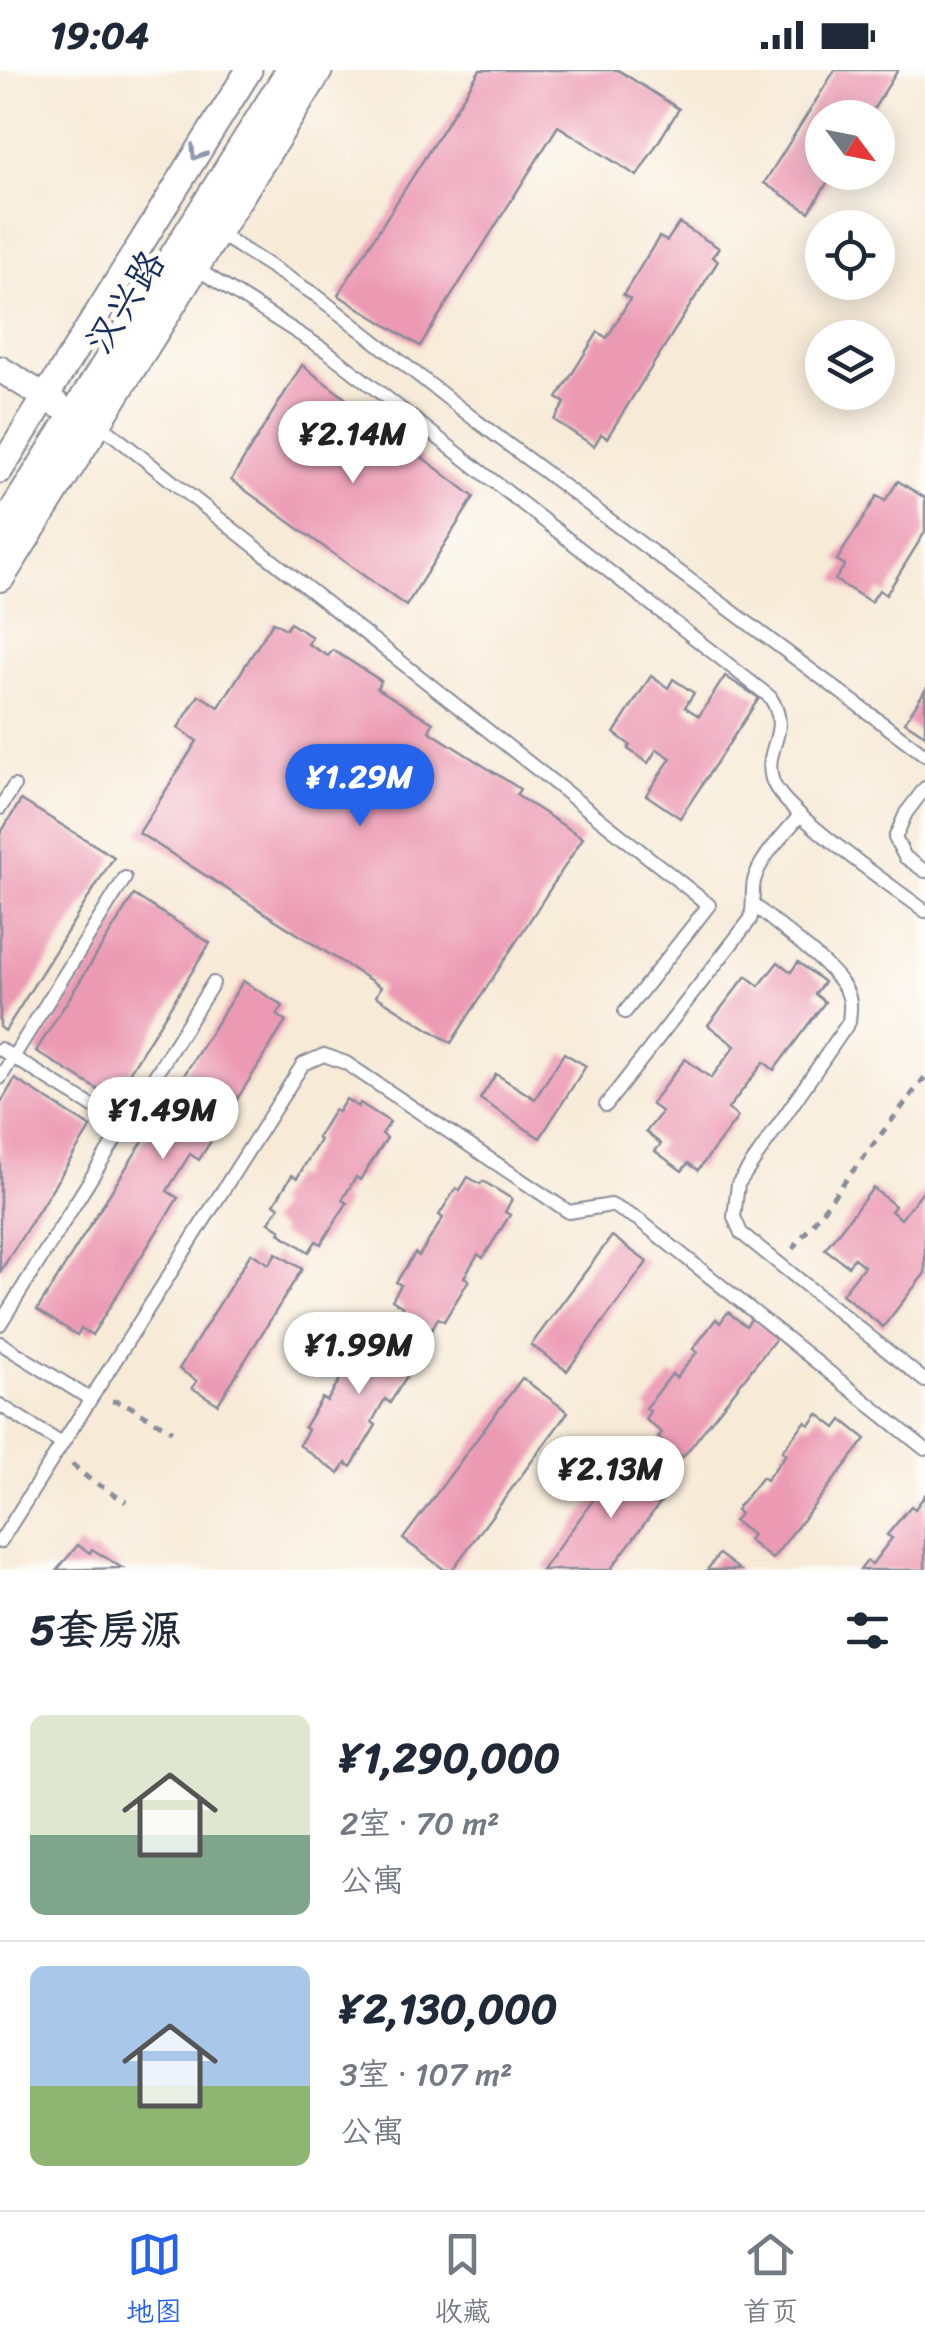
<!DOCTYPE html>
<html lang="zh">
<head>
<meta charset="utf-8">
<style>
	body { margin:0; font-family:Sriracha,"LXGW WenKai TC",sans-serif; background:#f2f2f3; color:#1f2937; height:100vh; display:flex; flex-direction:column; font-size:38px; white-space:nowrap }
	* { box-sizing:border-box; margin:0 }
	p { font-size:32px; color:#747a83 }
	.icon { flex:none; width:55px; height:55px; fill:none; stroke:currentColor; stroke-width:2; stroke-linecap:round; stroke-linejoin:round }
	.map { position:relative; height:1500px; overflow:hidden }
	.drawer { display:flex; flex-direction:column; background:#fff; flex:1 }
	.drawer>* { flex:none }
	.needle { width:65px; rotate:122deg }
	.buttons { position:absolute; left:805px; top:30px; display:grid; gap:20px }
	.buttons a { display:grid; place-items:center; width:90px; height:90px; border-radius:50%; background:#fff; box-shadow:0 5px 25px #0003; font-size:50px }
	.price { position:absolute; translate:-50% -85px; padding:0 22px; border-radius:35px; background:#fff; color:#222; font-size:32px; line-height:65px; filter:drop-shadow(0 2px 5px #0008) }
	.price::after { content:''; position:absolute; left:50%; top:60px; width:30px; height:22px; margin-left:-15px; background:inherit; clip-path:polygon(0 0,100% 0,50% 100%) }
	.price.selected { background:#2563eb; color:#fff }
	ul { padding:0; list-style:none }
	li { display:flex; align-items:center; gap:30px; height:250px; padding:0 30px }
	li+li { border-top:2px solid #e0e1e3 }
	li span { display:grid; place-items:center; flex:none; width:280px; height:200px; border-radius:15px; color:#555 }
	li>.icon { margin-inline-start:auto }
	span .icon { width:120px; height:120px; fill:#fffc; stroke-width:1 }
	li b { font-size:42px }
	h2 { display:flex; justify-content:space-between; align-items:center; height:120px; padding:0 30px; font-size:42px }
	.status { display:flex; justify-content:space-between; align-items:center; height:70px; padding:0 50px; background:#fff; direction:ltr }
	.status svg { height:28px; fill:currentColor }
	.menu { display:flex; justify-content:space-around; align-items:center; height:140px; border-top:2px solid #e0e1e3; background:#fff; font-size:28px; color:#747a83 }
	.menu a { display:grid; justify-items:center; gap:5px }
	.menu .selected { color:#2563eb }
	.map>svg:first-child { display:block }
	.building { fill:#ec9ab4 }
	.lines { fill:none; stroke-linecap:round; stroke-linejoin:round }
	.service-casing { stroke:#898c9a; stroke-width:16 }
	.minor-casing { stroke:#898c9a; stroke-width:29 }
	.tertiary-casing { stroke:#898c9a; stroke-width:34 }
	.path { stroke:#898c9a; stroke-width:5; stroke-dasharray:8 8; stroke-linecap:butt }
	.service { stroke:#fff; stroke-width:12 }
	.minor { stroke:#fff; stroke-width:25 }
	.tertiary { stroke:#fff; stroke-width:30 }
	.oneway { stroke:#8d97ae }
	.labels { text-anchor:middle; stroke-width:10; stroke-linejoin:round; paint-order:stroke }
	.street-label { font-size:38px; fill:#1b2f5e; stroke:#fdfcf7 }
</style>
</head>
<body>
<div class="status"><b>19:04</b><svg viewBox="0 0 49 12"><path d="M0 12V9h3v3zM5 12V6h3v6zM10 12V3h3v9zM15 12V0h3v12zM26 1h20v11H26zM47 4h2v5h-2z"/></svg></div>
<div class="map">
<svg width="925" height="1500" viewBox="0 0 925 1500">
	<rect width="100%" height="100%" fill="#fdfcf7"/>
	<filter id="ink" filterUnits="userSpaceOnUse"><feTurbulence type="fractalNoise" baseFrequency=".01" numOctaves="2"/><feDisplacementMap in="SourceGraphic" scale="20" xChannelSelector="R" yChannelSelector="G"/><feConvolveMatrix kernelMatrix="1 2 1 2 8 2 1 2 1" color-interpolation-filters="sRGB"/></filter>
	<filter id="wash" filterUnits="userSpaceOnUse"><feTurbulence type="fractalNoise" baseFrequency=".0048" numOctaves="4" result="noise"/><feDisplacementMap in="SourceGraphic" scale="40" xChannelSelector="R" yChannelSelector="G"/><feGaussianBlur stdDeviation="2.25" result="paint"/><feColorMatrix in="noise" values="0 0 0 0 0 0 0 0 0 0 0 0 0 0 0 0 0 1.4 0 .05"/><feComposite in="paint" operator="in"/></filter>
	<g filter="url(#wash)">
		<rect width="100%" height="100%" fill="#f7ead7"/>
		<g id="blocks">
			<g class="building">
				<path d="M480,0H618L679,39L637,106L558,56L420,276L338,225Z"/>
				<path d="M835,0H898L868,48H822V102H834L809,142L764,113Z"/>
				<path d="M679,153L719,178L712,187L718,191L607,368L601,364L594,376L554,350L565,333L557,328L598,262L607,268L630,229L623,225L659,167L667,171Z"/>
				<path d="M302,295L474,427L406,536L231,410Z"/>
				<path d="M898,411L925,428V462L886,525L879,520L871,532L835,510L845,495L837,490L877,426L885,431Z"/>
				<path d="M273,552L286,559L290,553L312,567L308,574L328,586L333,580L381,611L377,618L433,653L429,661L520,719L516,725L583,768L451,973L376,926L381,917L139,763L197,671L178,658L199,625L219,637Z"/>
				<path d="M651,606L668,618L673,609L694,623L685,637L699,646L725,606L759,628L680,748L646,725L671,688L657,679L648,693L628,679L630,675L614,663Z"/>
				<path d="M925,620V665L905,652Z"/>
				<path d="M21,730L114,787L5,961L0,957V764Z"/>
				<path d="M134,825L210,873L113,1029L36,981Z"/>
				<path d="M778,892L791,902L798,892L824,912L815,924L825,932L774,1000L764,992L728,1039L738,1047L698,1100L688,1093L682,1101L655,1081L661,1074L646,1062L662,1042L651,1034L685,989L711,1008L735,976L708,955L746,906L759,916Z"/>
				<path d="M243,911L283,936L277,945L286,951L199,1090L190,1084L167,1121L178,1128L92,1265L81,1258L77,1265L37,1240Z"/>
				<path d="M564,983L586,996L540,1068L480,1029L496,1004L535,1029Z"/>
				<path d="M15,1009L91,1057L0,1202V1034Z"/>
				<path d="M346,1029L358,1037L360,1033L390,1052L382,1064L387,1068L360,1110L356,1107L342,1130L347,1133L321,1174L316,1171L309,1182L279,1163L281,1160L269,1152L279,1137L274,1134L292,1105L297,1108L320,1070L317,1068L334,1040L338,1042Z"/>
				<path d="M468,1107L480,1114L483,1111L512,1129L505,1142L510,1145L483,1188L478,1184L464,1207L469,1210L444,1251L438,1248L432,1259L401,1240L403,1237L392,1230L401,1215L396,1212L415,1183L419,1186L443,1148L439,1145L456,1118L460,1120Z"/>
				<path d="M873,1118L895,1136L891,1141L901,1149L922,1122L925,1125V1203L883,1257L842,1224L864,1196L854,1188L848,1196L825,1179Z"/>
				<path d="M612,1166L647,1192L567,1301L531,1275Z"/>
				<path d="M251,1183L269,1194L276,1183L302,1199L218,1334L192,1318L197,1311L179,1299Z"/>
				<path d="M728,1242L746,1256L752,1248L777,1267L683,1387L658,1368L662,1363L645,1349L650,1341L646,1338L672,1304L676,1308L697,1282L693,1279L716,1249L720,1253Z"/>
				<path d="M376,1252L388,1259L390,1256L420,1274L412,1287L417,1290L390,1333L385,1329L372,1352L376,1355L351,1397L346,1393L339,1404L299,1375L308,1360L304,1357L322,1328L327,1331L350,1293L346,1290L364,1263L368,1265Z"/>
				<path d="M522,1308L568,1342L452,1500H445L403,1469Z"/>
				<path d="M818,1344L836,1358L842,1350L866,1369L772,1489L748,1470L752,1465L734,1451L740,1444L736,1440L762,1407L766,1410L786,1384L782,1381L805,1352L810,1355Z"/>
				<path d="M621,1392L643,1408L651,1397L674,1414L610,1500H542Z"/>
				<path d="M925,1425V1500H860L867,1491L872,1494L892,1468L887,1465L911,1436L915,1439Z"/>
				<path d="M78,1475L90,1483L92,1479L122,1498L57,1500Z"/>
				<path d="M719,1484L740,1500H707Z"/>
			</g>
		</g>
	</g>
	<g filter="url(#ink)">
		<use href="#blocks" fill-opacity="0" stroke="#898c9a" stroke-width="2.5"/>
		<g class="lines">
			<defs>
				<g id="service">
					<path d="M216,162L317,226L478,352L925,685"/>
					<path d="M194,197L328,282L770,627C793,662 763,677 772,709C779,740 895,818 925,841"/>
					<path d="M97,352L709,835L625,942"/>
					<path d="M925,718L906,743L895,768L905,787L925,801"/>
					<path d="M0,738L14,716"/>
					<path d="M755,836C779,857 832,894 846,920C852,930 850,941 849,952L738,1114L734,1147L741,1163L925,1311"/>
					<path d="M0,979L124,1056"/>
					<path d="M0,1008L125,808"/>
					<path d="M606,1035L750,850C755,836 751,825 754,811C760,787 785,764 800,745"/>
					<path d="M0,1254L213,913"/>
					<path d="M0,1273L90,1329"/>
					<path d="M0,1335L62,1374"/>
					<path d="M0,1472L303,994L324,985L346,993L569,1142L611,1135L639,1150L925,1379"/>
				</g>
				<g id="minor">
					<path d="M0,299L58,335"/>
					<path d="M0,400L249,0"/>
				</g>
				<g id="tertiary">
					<path d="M0,465L292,0"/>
					<path d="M0,506L317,0"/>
				</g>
			</defs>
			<use href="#service" class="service-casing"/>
			<use href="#minor" class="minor-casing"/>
			<use href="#tertiary" class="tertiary-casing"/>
			<g class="path">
				<path d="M793,1179L925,1007"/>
				<path d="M112,1331L124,1333L172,1361"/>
				<path d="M72,1394L88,1408L126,1432"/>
			</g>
			<use href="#service" class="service"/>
			<use href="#minor" class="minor"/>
			<use href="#tertiary" class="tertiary"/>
		</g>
		<defs><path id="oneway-chevron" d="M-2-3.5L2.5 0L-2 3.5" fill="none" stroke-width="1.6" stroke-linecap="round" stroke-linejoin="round" transform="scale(2.5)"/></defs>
		<use class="oneway" href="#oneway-chevron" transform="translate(197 83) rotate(122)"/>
	</g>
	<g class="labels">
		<g class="street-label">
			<text transform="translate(125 232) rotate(-58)" y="13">汉兴路</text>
		</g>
	</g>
</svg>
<div class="buttons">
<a><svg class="needle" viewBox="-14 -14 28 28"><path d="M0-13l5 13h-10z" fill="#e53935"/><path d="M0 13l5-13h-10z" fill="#747a83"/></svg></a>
<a><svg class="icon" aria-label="locate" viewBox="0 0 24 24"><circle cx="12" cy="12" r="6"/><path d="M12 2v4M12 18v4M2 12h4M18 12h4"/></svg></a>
<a><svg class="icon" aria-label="layers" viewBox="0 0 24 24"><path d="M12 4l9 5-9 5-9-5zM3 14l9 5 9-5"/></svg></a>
</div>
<b class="price" style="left:353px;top:416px">¥2.14M</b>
<b class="price selected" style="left:360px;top:759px">¥1.29M</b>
<b class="price" style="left:163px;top:1092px">¥1.49M</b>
<b class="price" style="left:359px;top:1327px">¥1.99M</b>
<b class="price" style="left:611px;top:1451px">¥2.13M</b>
</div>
<section class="drawer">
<h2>5套房源<svg class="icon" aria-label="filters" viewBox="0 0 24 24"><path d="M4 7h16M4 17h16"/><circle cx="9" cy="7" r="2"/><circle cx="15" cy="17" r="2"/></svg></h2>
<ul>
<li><span style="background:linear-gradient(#dfe7d0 60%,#7fa58c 0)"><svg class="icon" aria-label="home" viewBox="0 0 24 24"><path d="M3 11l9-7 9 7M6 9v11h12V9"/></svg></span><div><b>¥1,290,000</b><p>2室 · 70 m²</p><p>公寓</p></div></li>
<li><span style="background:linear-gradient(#a9c7e8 60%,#8fb573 0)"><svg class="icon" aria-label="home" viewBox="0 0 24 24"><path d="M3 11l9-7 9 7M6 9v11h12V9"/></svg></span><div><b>¥2,130,000</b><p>3室 · 107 m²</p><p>公寓</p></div></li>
</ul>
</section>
<nav class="menu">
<a class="selected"><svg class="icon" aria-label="map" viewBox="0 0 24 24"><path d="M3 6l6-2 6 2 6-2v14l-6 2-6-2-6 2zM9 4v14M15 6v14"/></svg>地图</a>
<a><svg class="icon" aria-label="saved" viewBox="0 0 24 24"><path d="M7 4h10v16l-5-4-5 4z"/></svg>收藏</a>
<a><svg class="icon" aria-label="home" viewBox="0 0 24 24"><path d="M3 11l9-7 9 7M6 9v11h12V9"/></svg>首页</a>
</nav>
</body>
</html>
